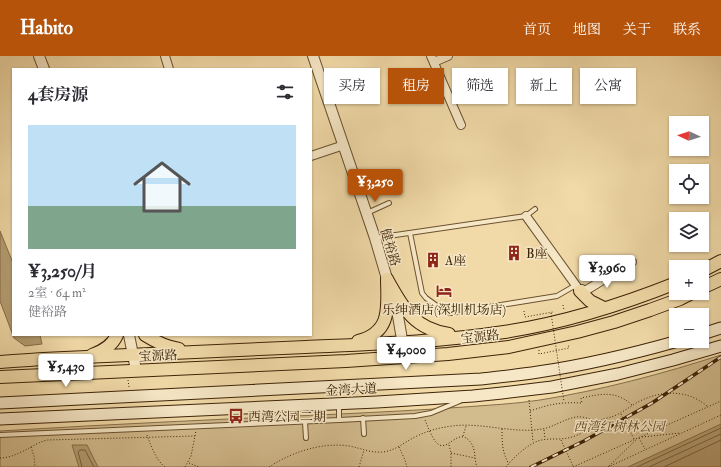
<!DOCTYPE html>
<html lang="zh">
<head>
<meta charset="utf-8">
<style>
	body { margin:0; font-family:"IM FELL Double Pica","Noto Serif SC",serif; background:#f2f2f3; color:#2b2b33; height:100vh; display:flex; flex-direction:column; font-size:15px; white-space:nowrap }
	* { box-sizing:border-box; margin:0 }
	p { font-size:13px; color:#7c7c81 }
	.icon { flex:none; width:22px; height:22px; fill:none; stroke:currentColor; stroke-width:2; stroke-linecap:round; stroke-linejoin:round }
	.map { position:relative; flex:1; overflow:hidden }
	.panel { position:absolute; left:12px; top:12px; width:300px; height:268px; display:flex; flex-direction:column; background:#fff; border-radius:0px; box-shadow:0 1px 3px #0004 }
	.panel>* { flex:none }
	.hud { position:absolute; left:324px; top:12px; width:337px; height:36px; display:flex; gap:8px }
	.needle { width:26px; rotate:274deg }
	.tools { position:absolute; left:669px; top:60px; display:grid; gap:8px }
	.tools a { display:grid; place-items:center; width:40px; height:40px; border-radius:0px; background:#fff; box-shadow:0 1px 3px #0004; font-size:20px }
	.price { position:absolute; translate:-50% -34px; padding:0 9px; border-radius:4px; background:#fff; color:#222; font-size:13px; line-height:26px; filter:drop-shadow(0 1px 2px #0008) }
	.price::after { content:''; position:absolute; left:50%; top:24px; width:12px; height:9px; margin-left:-6px; background:inherit; clip-path:polygon(0 0,100% 0,50% 100%) }
	.price.current { background:#b45309; color:#fff }
	ul { padding:0; list-style:none }
	li { display:grid; align-content:center; gap:8px; height:212px; padding:0 16px }
	li+li { border-top:1px solid #e1e1e2 }
	li span { display:grid; place-items:center; height:124px; border-radius:0px; color:#555 }
	li>.icon { margin-inline-start:auto }
	span .icon { width:72px; height:72px; fill:#fffc; stroke-width:1 }
	li b { font-size:17px }
	h2 { display:flex; justify-content:space-between; align-items:center; height:48px; padding:0 16px; font-size:17px }
	.pill { padding:0 14px; border-radius:0px; background:#fff; box-shadow:0 1px 3px #0004; font-size:14px; line-height:36px }
	.pill.current { background:#b45309; color:#fff }
	header { display:flex; align-items:center; gap:24px; box-sizing:border-box; height:56px; padding:0 20px; background:#b45309; color:#fff }
	header strong { font-size:19px }
	nav { display:flex; gap:22px; margin-inline-start:auto; font-size:14px }
	.map>svg:first-child { display:block }
	.green { fill:#d2bb8d; stroke:#886f4a }
	.water { fill:#b49c71; stroke:#846c47 }
	.lines { fill:none; stroke-linecap:round; stroke-linejoin:round }
	.shore { stroke:#78603c; stroke-width:1 }
	.service-casing { stroke:#6a512f; stroke-width:6 }
	.minor-casing { stroke:#6a512f; stroke-width:10 }
	.tertiary-casing { stroke:#6a512f; stroke-width:12 }
	.secondary-casing { stroke:#3d2307; stroke-width:13 }
	.primary-casing { stroke:#3d2307; stroke-width:14 }
	.path { stroke:#3d2307; stroke-width:1; stroke-dasharray:1 2; stroke-linecap:butt }
	.service { stroke:#f6e7c6; stroke-width:4 }
	.minor { stroke:#f6e7c6; stroke-width:8 }
	.tertiary { stroke:#f6e7c6; stroke-width:10 }
	.secondary { stroke:#f6e7c6; stroke-width:11 }
	.primary { stroke:#f1daa8; stroke-width:12 }
	.rail-casing { stroke:#3d2307; stroke-width:3.5 }
	.rail { stroke:#f6e7c6; stroke-width:2; stroke-dasharray:6; stroke-linecap:butt }
	.path-bridge { stroke:#3d2307; stroke-width:1; stroke-dasharray:1 2; stroke-linecap:butt }
	.labels { text-anchor:middle; stroke-width:3; stroke-linejoin:round; paint-order:stroke }
	.street-label { font-size:13px; fill:#3d2307; stroke:#f6e7c6 }
	.poi-label { font-size:13px; fill:#3d2307; stroke:#f6e7c6; text-anchor:start }
	.park-label { font-size:13px; font-style:italic; fill:#624928; stroke:#f6e7c6 }
</style>
</head>
<body>
<header>
<strong>Habito</strong>
<nav><a>首页</a><a>地图</a><a>关于</a><a>联系</a></nav>
</header>
<div class="map">
<svg width="721" height="411" viewBox="0 0 721 411">
	<rect width="100%" height="100%" fill="#f1daa8"/>
	<filter id="stains"><feTurbulence type="fractalNoise" baseFrequency=".005" numOctaves="4"/><feColorMatrix values="0 0 0 0 .2 0 0 0 0 .09 0 0 0 0 .02 0 0 0 .5 -.17"/></filter>
	<radialGradient id="worn" r=".72"><stop offset=".6" stop-color="#630" stop-opacity="0"/><stop offset="1" stop-color="#630" stop-opacity=".3"/></radialGradient>
	<path class="green" d="M721,299V402L697,411H0V375C113,368 226,363 340,358C381,356 422,354 464,351C489,349 515,348 540,344C602,334 662,318 721,299Z"/>
	<g class="water">
		<path d="M0,175L13,207V279H40L42,288L25,290L14,282L0,245Z"/>
		<path d="M721,368V411H628Z"/>
		<path d="M72,389H87L98,411H79Z"/>
	</g>
	<g class="lines">
		<g class="shore">
			<path d="M82,411L78,396L80,394H85L94,411"/>
			<path d="M637,411L721,372"/>
			<path d="M649,411L721,378"/>
			<path d="M664,411L721,384"/>
		</g>
		<defs>
			<g id="service">
				<path d="M367,157L389,147"/>
				<path d="M410,177L422,237L426,242L444,255L451,257L557,240L576,229"/>
				<path d="M375,182L526,160L535,153"/>
				<path d="M363,362L364,378"/>
				<path d="M339,364L415,360L431,357L460,345"/>
				<path d="M305,366L306,382"/>
				<path d="M0,379L339,364V348"/>
			</g>
			<g id="minor">
				<path d="M165,0L169,13"/>
				<path d="M431,0L461,69"/>
				<path d="M434,6L448,0"/>
				<path d="M311,100L344,89"/>
				<path d="M526,160L580,235"/>
				<path d="M582,233L585,235L632,206"/>
			</g>
			<g id="tertiary">
				<path d="M39,0L44,13"/>
				<path d="M313,0L375,182L398,260L405,301"/>
				<path d="M129,279L136,314"/>
			</g>
			<g id="secondary">
				<path d="M702,278L721,272"/>
				<path d="M0,347L481,323C500,321 519,319 538,316C586,309 632,298 678,285"/>
				<path d="M0,363L377,346L473,340L502,337L552,331L618,318L673,304L721,290"/>
			</g>
			<g id="primary">
				<path d="M702,215L721,205"/>
				<path d="M387,223C403,252 414,273 449,278"/>
				<path d="M702,232L721,223"/>
				<path d="M580,235L590,245L604,252"/>
				<path d="M145,279C156,286 167,291 179,293"/>
				<path d="M358,285C390,277 388,254 387,226"/>
				<path d="M92,299C103,295 112,290 117,279"/>
				<path d="M0,306C35,303 71,302 106,300C173,297 239,294 306,291C372,288 439,286 504,276C563,267 621,249 676,227"/>
				<path d="M0,321L346,305L448,298L509,291L577,276L614,266L650,254L680,243L692,237"/>
			</g>
		</defs>
		<use href="#service" class="service-casing"/>
		<use href="#minor" class="minor-casing"/>
		<use href="#tertiary" class="tertiary-casing"/>
		<use href="#secondary" class="secondary-casing"/>
		<use href="#primary" class="primary-casing"/>
		<g class="path">
			<path d="M563,249L564,254"/>
			<path d="M524,255L525,261L553,256"/>
			<path d="M539,294V298L569,292L568,288"/>
			<path d="M128,324L129,331"/>
			<path d="M529,344L533,386"/>
			<path d="M530,355C550,348 561,346 582,347L581,342C601,338 615,334 632,349"/>
			<path d="M621,358L634,383"/>
			<path d="M425,364C428,371 431,380 436,386C447,400 458,368 471,387C476,394 474,403 477,411"/>
			<path d="M502,373C502,385 502,397 509,408"/>
			<path d="M544,374L545,383"/>
			<path d="M147,379C151,390 156,404 165,411"/>
			<path d="M463,380L466,370"/>
			<path d="M642,381L680,377"/>
			<path d="M639,382L645,393"/>
			<path d="M561,384L573,410"/>
			<path d="M449,389L451,397V411"/>
			<path d="M31,391L34,400L35,411"/>
			<path d="M399,391L405,404L407,411"/>
			<path d="M451,397L475,402"/>
			<path d="M0,402C6,402 13,400 19,397C29,393 37,386 48,384L195,380"/>
			<path d="M189,407L199,411"/>
			<path d="M609,410L637,383"/>
			<path d="M185,411L191,400L196,375"/>
			<path d="M269,411C292,396 322,386 349,390C361,392 370,397 382,396C395,395 403,387 415,381C427,375 437,372 452,370C482,366 513,378 542,373C554,371 564,363 576,361C583,360 588,363 594,364C599,365 607,362 611,361C621,358 629,351 638,346C661,334 688,333 708,351"/>
			<path d="M359,411L364,394"/>
			<path d="M506,411C513,402 527,389 538,385C544,383 550,383 557,383C572,383 585,378 595,365"/>
			<path d="M573,411L721,345"/>
			<path d="M608,411L721,359"/>
		</g>
		<use href="#service" class="service"/>
		<use href="#minor" class="minor"/>
		<use href="#tertiary" class="tertiary"/>
		<use href="#secondary" class="secondary"/>
		<use href="#primary" class="primary"/>
		<defs>
			<path id="rail" d="M531,411L584,385L652,347L721,301"/>
		</defs>
		<use href="#rail" class="rail-casing"/>
		<use href="#rail" class="rail"/>
		<path class="path-bridge" d="M551,257L564,346"/>
	</g>
	<defs>
		<symbol id="building-bare" viewBox="-9 -9 18 18"><path d="M-4-6H4V6H1V3H-1V6H-4ZM-2.5-4.3h1.7v1.8h-1.7ZM.8-4.3h1.7v1.8H.8ZM-2.5-1h1.7V.8h-1.7ZM.8-1h1.7V.8H.8Z" fill="#8f2418" stroke="#f6e7c6" stroke-width="2.5" paint-order="stroke"/></symbol>
		<symbol id="hotel-bare" viewBox="-9 -9 18 18"><path d="M-6-4.5h1.5V1H6V5H4.5V3h-9V5H-6ZM-4 0a1.8 1.8 0 1 1 3.6 0ZM.5 0V-2.5h3Q6-2.5 6 0Z" fill="#8f2418" stroke="#f6e7c6" stroke-width="2.5" paint-order="stroke"/></symbol>
		<symbol id="bus-bare" viewBox="-9 -9 18 18"><path d="M-5-6H5V4H4V6H2V4H-2V6H-4V4H-5ZM-3.5-4V0h7V-4ZM-3.5 1.2v1.5H-2V1.2ZM2 1.2v1.5H3.5V1.2Z" fill="#8f2418" stroke="#f6e7c6" stroke-width="2.5" paint-order="stroke"/></symbol>
	</defs>
	<g fill-rule="evenodd">
		<use href="#building-bare" x="503" y="186" width="22" height="22"/>
		<use href="#building-bare" x="422" y="193" width="22" height="22"/>
		<use href="#hotel-bare" x="433" y="224" width="22" height="22"/>
		<use href="#bus-bare" x="225" y="349" width="22" height="22"/>
	</g>
	<g class="labels">
		<g class="street-label">
			<text transform="translate(391 191) rotate(73)" y="5">健裕路</text>
			<text transform="translate(480 280) rotate(-7)" y="5">宝源路</text>
			<text transform="translate(158 299) rotate(-3)" y="5">宝源路</text>
			<text transform="translate(351 333) rotate(-3)" y="5">金湾大道</text>
		</g>
		<g class="poi-label">
			<text x="526" y="202">B座</text>
			<text x="445" y="209">A座</text>
			<text x="444" y="258" text-anchor="middle">乐绅酒店(深圳机场店)</text>
			<text x="248" y="365">西湾公园二期</text>
		</g>
		<g class="park-label">
			<text x="619" y="375">西湾红树林公园</text>
		</g>
	</g>
	<rect width="100%" height="100%" filter="url(#stains)"/>
	<rect width="100%" height="100%" fill="url(#worn)"/>
</svg>
<div class="tools">
<a><svg class="needle" viewBox="-14 -14 28 28"><path d="M0-13l5 13h-10z" fill="#e53935"/><path d="M0 13l5-13h-10z" fill="#7c7c81"/></svg></a>
<a><svg class="icon" aria-label="locate" viewBox="0 0 24 24"><circle cx="12" cy="12" r="6"/><path d="M12 2v4M12 18v4M2 12h4M18 12h4"/></svg></a>
<a><svg class="icon" aria-label="layers" viewBox="0 0 24 24"><path d="M12 4l9 5-9 5-9-5zM3 14l9 5 9-5"/></svg></a>
<a>+</a>
<a>−</a>
</div>
<b class="price current" style="left:375px;top:147px">¥3,250</b>
<b class="price" style="left:607px;top:233px">¥3,960</b>
<b class="price" style="left:406px;top:315px">¥4,000</b>
<b class="price" style="left:66px;top:332px">¥5,430</b>
<div class="hud">
<a class="pill">买房</a>
<a class="pill current">租房</a>
<a class="pill">筛选</a>
<a class="pill">新上</a>
<a class="pill">公寓</a>
</div>
<section class="panel">
<h2>4套房源<svg class="icon" aria-label="filters" viewBox="0 0 24 24"><path d="M4 7h16M4 17h16"/><circle cx="9" cy="7" r="2"/><circle cx="15" cy="17" r="2"/></svg></h2>
<ul>
<li><span style="background:linear-gradient(#bfe0f5 65%,#7fa58c 0)"><svg class="icon" aria-label="home" viewBox="0 0 24 24"><path d="M3 11l9-7 9 7M6 9v11h12V9"/></svg></span><div><b>¥3,250/月</b><p>2室 · 64 m²</p><p>健裕路</p></div></li>
</ul>
</section>
</div>
</body>
</html>
